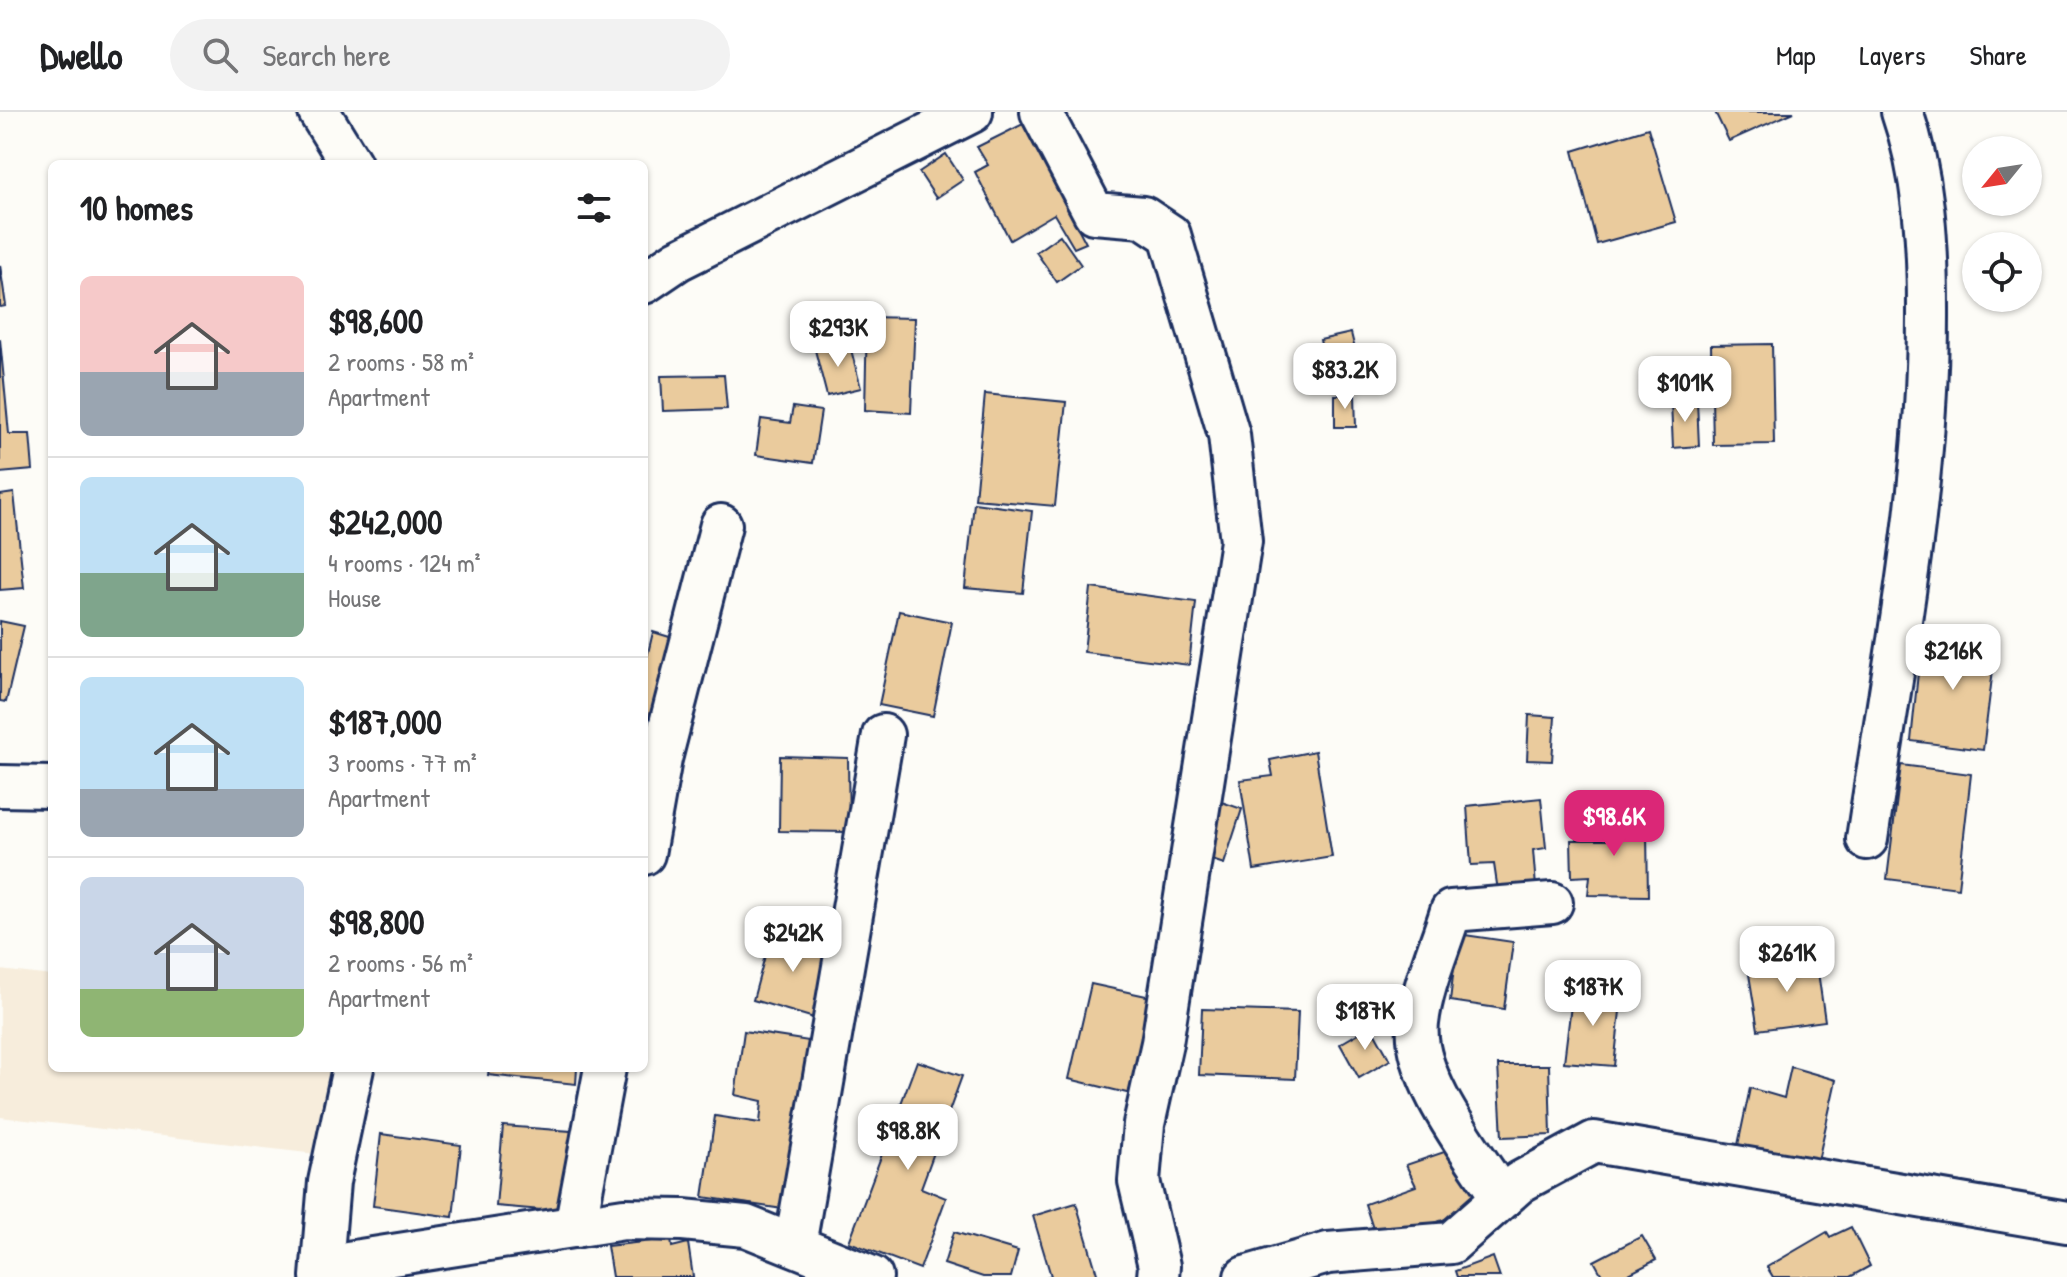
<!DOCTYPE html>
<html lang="en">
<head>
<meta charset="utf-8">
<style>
	body { margin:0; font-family:"Patrick Hand",sans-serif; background:#f2f2f2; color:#202124; height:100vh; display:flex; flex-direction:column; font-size:30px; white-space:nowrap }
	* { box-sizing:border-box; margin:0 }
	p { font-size:26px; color:#757577 }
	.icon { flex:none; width:44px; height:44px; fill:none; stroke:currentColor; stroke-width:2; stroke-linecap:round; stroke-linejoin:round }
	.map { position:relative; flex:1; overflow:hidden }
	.side { position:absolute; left:48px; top:48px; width:600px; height:912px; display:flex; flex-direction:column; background:#fff; border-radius:12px; box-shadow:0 2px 6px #0004 }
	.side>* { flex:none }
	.needle { width:52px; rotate:240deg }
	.tools { position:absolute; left:1962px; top:24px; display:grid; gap:16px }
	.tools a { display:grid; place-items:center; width:80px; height:80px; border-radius:50%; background:#fff; box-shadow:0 2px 6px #0004; font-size:40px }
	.price { position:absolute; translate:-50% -68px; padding:0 18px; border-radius:16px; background:#fff; color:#222; font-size:26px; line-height:52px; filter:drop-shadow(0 2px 4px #0008) }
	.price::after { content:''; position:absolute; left:50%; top:48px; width:24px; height:18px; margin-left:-12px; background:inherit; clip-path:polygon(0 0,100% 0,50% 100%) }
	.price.current { background:#db2777; color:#fff }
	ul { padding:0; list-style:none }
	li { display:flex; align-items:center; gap:24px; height:200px; padding:0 32px }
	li+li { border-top:2px solid #e0e0e0 }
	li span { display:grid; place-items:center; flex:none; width:224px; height:160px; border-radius:12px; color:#555 }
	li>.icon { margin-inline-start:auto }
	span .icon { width:96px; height:96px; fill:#fffc; stroke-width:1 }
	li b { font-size:34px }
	h2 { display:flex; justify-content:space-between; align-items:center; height:96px; padding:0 32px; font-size:34px }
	header { display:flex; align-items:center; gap:48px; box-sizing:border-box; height:112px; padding:0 40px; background:#fff; border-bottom:2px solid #e0e0e0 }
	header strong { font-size:38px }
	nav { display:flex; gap:44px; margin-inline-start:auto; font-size:28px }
	.search { width:560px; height:72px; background:#f2f2f2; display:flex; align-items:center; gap:20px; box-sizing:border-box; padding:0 28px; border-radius:44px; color:#757577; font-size:30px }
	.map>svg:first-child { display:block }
	.built { fill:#f7eddc }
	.building { fill:#eacb9d; stroke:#1b2f5e; stroke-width:2 }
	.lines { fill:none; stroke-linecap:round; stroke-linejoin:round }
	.street-casing { stroke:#1b2f5e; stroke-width:46 }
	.street { stroke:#fdfcf7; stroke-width:40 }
</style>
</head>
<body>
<header>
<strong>Dwello</strong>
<div class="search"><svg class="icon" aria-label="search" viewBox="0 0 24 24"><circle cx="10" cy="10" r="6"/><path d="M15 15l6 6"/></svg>Search here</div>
<nav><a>Map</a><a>Layers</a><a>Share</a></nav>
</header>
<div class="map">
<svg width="2067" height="1165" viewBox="0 0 2067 1165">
	<rect width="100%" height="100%" fill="#fdfcf7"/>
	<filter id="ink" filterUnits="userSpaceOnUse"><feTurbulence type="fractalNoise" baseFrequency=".0125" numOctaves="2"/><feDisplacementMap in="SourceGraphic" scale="16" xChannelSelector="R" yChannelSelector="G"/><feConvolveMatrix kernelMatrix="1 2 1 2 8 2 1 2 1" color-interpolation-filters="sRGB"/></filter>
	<g filter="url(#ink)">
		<path class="built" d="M0,858L52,864V956H332L316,1042L0,1005Z"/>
		<g class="building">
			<path d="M1715,0H1794L1729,29Z"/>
			<path d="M1023,12L1086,131L1074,136L1054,102L1010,128L975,60L988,53L977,35Z"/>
			<path d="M1648,16L1676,110L1597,132L1573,39Z"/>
			<path d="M946,42L963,68L936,86L919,60Z"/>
			<path d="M1060,123L1081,153L1057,170L1036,140Z"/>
			<path d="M0,153L6,194L0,195Z"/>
			<path d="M867,205L915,206L911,301L865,298Z"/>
			<path d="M1351,221L1361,262L1329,269L1320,228Z"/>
			<path d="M0,227L9,322H30L33,358L0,361Z"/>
			<path d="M849,230L861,276L827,284L815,238Z"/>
			<path d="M1772,232L1774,332L1713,333L1711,233Z"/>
			<path d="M724,263L727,297L663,299L661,264Z"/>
			<path d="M985,282L1066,290L1055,394L975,387Z"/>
			<path d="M1335,283H1355L1356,315H1335Z"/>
			<path d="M1697,289L1699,334L1673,336L1671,290Z"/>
			<path d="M793,295L821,299L813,351L756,343L761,307L790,311Z"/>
			<path d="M14,381L24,476L0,478V383Z"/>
			<path d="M974,391L1032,399L1023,481L965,476Z"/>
			<path d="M1091,476L1196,490L1189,553L1084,540Z"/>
			<path d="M899,499L952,510L933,604L879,593Z"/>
			<path d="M0,509L24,514L6,590L0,589Z"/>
			<path d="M653,520L673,526L644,642V558Z"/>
			<path d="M1922,522L1996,533L1983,638L1911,629Z"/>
			<path d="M1529,603L1555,605L1552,649L1527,648Z"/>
			<path d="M1315,639L1332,745L1254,758L1240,668L1273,664L1270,648Z"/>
			<path d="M780,644L848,646L849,720L779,719Z"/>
			<path d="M1901,653L1971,662L1958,776L1887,767Z"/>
			<path d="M1541,686L1546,736L1533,738L1536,775L1498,779L1494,752L1471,753L1467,694Z"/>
			<path d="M1213,687L1242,697L1224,752L1194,742Z"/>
			<path d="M1607,698H1639L1638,721L1647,722L1648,784L1588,783L1590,764L1572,765L1571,728H1607Z"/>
			<path d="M772,818L834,835L814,906L753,888Z"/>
			<path d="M1458,822L1513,830L1504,897L1450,889Z"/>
			<path d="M1816,846L1825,909L1758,918L1748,856Z"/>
			<path d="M1091,872L1151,885L1131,982L1069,967Z"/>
			<path d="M1573,877L1622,881L1614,954L1564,950Z"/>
			<path d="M1202,897L1298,900L1295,967L1199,963Z"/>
			<path d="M1371,914L1390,948L1359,966L1340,932Z"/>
			<path d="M744,919L809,929L783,1097L703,1085L715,1004L760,1011L762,989L735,983Z"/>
			<path d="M917,949L962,964L921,1076L946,1086L920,1157L849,1130Z"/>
			<path d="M1498,953H1549L1551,1023L1502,1025Z"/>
			<path d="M1791,955L1836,968L1818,1049L1738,1033L1750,976L1784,986Z"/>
			<path d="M489,956H577L576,972L488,963Z"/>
			<path d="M503,1014L571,1019L564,1100L496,1094Z"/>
			<path d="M381,1022L461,1033L453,1105L373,1094Z"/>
			<path d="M1456,1036L1478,1095L1378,1132L1365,1092L1416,1074L1406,1053Z"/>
			<path d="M1076,1091L1098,1165H1046L1051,1164L1033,1104Z"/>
			<path d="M1851,1115L1870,1154L1850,1165H1773L1767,1155L1827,1120L1830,1125Z"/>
			<path d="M954,1120L1018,1139L1011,1165H983L944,1152Z"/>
			<path d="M1642,1124L1656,1148L1623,1165H1603L1594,1149Z"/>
			<path d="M671,1127L672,1135L688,1131L693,1165H612L607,1134Z"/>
			<path d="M1493,1145L1500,1165H1457L1455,1159Z"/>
		</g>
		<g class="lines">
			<defs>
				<g id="street">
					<path d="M319,0L351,52"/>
					<path d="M1041,0L1094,101L1143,105L1170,123L1229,323L1241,429L1162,931L1144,1012L1139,1069L1159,1154L1158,1165"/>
					<path d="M644,171L678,148L972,0"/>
					<path d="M0,674L52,675"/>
					<path d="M1867,727C1893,551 1929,375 1928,197C1928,131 1924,63 1902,0"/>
					<path d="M644,742L661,647L721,413"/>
					<path d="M1502,1086C1473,1041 1412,966 1418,911C1422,874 1440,835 1451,799L1552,791"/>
					<path d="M575,1115L605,956"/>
					<path d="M795,1133L883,623"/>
					<path d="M322,1154L624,1107L683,1108L746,1114L872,1165"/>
					<path d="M321,1165L329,1070L353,956"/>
					<path d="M1245,1165L1328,1141L1451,1131L1520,1070L1594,1030L2067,1110"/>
				</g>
			</defs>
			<use href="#street" class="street-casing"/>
			<use href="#street" class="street"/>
		</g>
	</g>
</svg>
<div class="tools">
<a><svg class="needle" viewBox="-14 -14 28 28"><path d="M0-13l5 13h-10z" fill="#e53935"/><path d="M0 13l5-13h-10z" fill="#757577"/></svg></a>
<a><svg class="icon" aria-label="locate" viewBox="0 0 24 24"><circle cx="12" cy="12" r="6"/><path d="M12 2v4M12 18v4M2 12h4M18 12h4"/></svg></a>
</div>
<b class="price" style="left:838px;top:257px">$293K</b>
<b class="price" style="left:1345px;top:299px">$83.2K</b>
<b class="price" style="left:1685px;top:312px">$101K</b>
<b class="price" style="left:1953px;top:580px">$216K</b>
<b class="price current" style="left:1614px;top:746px">$98.6K</b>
<b class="price" style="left:793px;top:862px">$242K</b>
<b class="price" style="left:1787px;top:882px">$261K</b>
<b class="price" style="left:1593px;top:916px">$187K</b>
<b class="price" style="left:1365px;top:940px">$187K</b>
<b class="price" style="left:908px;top:1060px">$98.8K</b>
<section class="side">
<h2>10 homes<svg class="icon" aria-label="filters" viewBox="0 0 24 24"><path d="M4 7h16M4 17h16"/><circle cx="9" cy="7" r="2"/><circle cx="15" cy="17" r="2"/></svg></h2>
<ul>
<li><span style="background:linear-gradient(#f6c9c9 60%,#9aa5b1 0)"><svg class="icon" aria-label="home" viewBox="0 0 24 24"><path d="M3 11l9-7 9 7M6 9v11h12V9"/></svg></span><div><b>$98,600</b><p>2 rooms · 58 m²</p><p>Apartment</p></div></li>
<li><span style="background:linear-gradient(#bfe0f5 60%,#7fa58c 0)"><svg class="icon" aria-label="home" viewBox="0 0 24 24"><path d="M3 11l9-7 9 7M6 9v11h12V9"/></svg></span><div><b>$242,000</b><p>4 rooms · 124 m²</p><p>House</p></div></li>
<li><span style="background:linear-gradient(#bfe0f5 70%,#9aa5b1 0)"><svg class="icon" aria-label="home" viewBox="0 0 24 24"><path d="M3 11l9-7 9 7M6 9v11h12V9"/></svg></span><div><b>$187,000</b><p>3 rooms · 77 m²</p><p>Apartment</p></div></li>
<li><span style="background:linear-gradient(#c9d6e8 70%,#8fb573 0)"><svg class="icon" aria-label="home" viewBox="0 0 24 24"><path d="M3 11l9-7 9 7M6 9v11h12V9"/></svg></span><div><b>$98,800</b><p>2 rooms · 56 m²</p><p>Apartment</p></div></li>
</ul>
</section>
</div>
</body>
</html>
